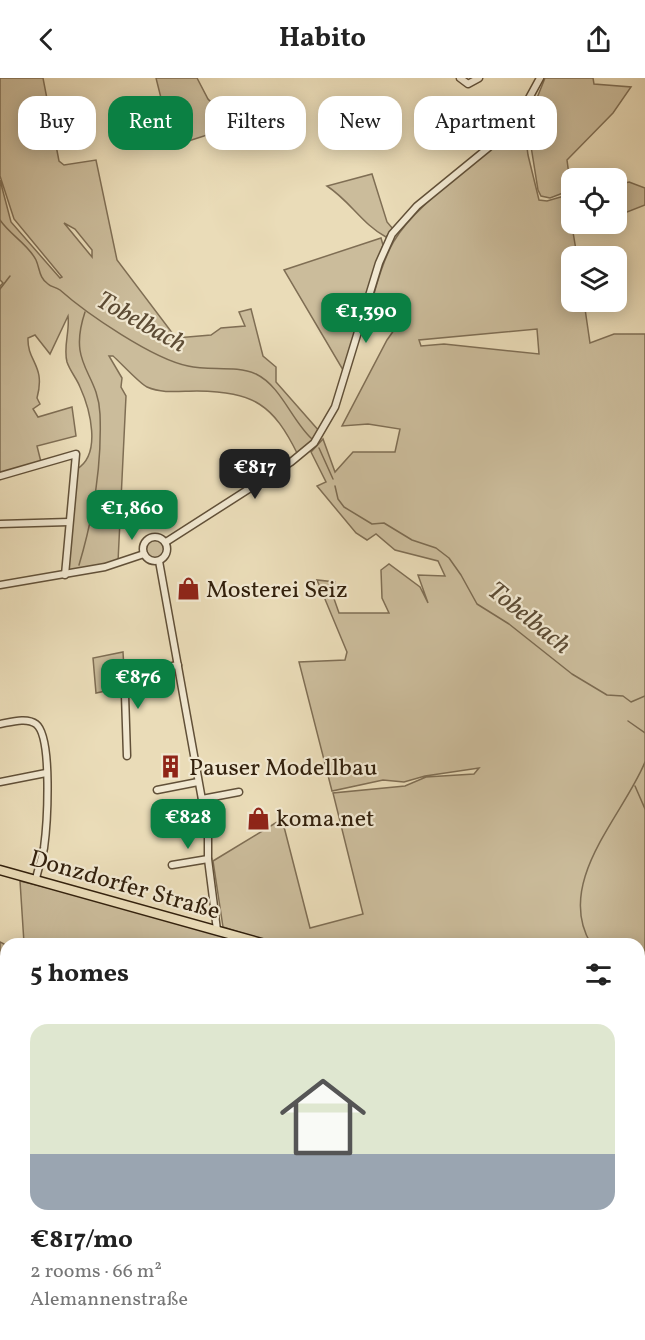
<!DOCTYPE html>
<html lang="en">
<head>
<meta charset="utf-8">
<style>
	body { margin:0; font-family:Vollkorn,serif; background:#f2f2f2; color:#222; height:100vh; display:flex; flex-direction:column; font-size:22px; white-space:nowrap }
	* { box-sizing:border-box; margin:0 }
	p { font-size:20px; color:#767676 }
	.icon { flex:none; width:33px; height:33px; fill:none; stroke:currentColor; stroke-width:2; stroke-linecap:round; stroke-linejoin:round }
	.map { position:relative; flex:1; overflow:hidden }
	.sheet { position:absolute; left:0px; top:860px; width:645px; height:404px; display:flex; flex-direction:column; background:#fff; border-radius:18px 18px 0 0; box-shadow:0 3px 15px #0003 }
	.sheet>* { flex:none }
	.banner { position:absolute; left:18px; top:18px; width:609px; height:54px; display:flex; gap:12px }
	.tools { position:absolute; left:561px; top:90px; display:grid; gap:12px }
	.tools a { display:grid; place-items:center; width:66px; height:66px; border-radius:12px; background:#fff; box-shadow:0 3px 15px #0003; font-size:30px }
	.price { position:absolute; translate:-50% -51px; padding:0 14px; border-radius:12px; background:#0b8043; color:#fff; font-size:20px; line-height:39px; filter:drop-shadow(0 2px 3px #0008) }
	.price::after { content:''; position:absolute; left:50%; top:36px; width:18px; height:14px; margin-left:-9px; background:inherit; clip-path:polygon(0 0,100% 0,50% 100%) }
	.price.selected { background:#222; color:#fff }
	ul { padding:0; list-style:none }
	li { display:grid; align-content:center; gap:12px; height:318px; padding:0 30px }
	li+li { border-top:2px solid #e0e0e0 }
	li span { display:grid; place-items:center; height:186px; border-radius:18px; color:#555 }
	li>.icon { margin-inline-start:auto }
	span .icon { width:108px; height:108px; fill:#fffc; stroke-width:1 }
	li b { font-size:26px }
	h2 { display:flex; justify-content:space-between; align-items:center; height:72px; padding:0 30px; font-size:26px }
	.chip { padding:0 21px; border-radius:18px; background:#fff; box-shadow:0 3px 15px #0003; font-size:21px; line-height:54px }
	.chip.selected { background:#0b8043; color:#fff }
	header { display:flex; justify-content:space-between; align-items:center; height:78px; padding:0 30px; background:#fff; font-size:27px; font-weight:700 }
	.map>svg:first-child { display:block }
	.green { fill:#cbbc9b; stroke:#7f6e54; stroke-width:1.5; fill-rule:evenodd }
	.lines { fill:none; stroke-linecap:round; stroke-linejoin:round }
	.stream { stroke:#7c6b51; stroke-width:1.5 }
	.minor-casing { stroke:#615038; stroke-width:9 }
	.major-casing { stroke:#33210d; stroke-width:11 }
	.minor { stroke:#f1e8d1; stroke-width:6 }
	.major { stroke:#eadcb8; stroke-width:8 }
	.labels { text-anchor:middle; stroke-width:4.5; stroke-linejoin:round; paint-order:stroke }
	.poi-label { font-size:24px; fill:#33210d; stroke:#f1e8d1; text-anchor:start }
	.street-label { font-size:24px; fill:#33210d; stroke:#f1e8d1 }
	.water-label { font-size:26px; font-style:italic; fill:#5d4c35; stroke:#f1e8d1 }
</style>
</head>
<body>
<header><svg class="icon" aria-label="back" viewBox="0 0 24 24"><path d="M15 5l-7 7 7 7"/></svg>Habito<svg class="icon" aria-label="share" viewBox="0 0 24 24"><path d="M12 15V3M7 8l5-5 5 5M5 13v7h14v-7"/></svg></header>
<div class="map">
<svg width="645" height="1262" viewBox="0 0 645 1262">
	<rect width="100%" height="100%" fill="#eadcb8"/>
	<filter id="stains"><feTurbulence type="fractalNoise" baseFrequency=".00333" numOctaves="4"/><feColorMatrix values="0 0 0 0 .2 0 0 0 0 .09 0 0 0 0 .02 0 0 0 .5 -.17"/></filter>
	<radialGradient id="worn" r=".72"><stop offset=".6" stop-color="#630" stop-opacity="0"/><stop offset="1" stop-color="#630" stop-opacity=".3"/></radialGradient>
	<g class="green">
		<path d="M0,0H43L59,83L64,87L96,82L117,182L176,260L211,257L221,250L245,248L239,234L251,231L263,278L276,289V304L320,354L298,377C273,326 254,314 197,313C180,313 163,316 147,309C140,306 120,284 113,278H109L122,300L121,309L126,318L118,484L67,494L77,391C102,376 90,331 80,309C77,301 70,293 67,284C63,269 70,253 68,238L50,276L35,257L28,260C27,284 46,287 37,320L40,326L33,331L38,339L72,329L76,358L37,368L41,384L0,396V208L3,205L0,202V102L11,144L60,200L62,199L14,141L0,98ZM64,145L75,151L92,172V179Z"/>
		<path d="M156,0H197L208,21L235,48L173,68Z"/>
		<path d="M545,0H593L594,6L631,9L613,35L567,82L571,112L550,120L541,118L538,112L526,37L537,20Z"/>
		<path d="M523,39L528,77L539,122L547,123L571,116L572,146H596L573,154L577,178H572V224H584L590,265L614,256H645V1262H253L249,1257H639V866L254,865L264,862L223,849L213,783L282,741L310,850L363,836L333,715L405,708L426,699L474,696L479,690L425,698L404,704L383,702L332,713L299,584L345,582L347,574L317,502L335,504L332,515L339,535H389L382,520L381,492L389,486L420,509L428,525L418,497L445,498L438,483L395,472L376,456L367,462L356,455L317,408L326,404L311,374L323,361L335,394L353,374H395L400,351L368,346L342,348L387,262L399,245L395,232L368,237C375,213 381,186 394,163C421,118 487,83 523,39ZM537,251L539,276L444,266L421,268L419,262Z"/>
		<path d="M372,96L387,144L393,151L386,159C362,146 350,123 327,108Z"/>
		<path d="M629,104L645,110V127L617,138V107Z"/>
		<path d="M381,160L383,167L343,292L284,192Z"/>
		<circle cx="155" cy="471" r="10"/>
		<path d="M123,574L125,609L96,615L93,580Z"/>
		<path d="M20,803L82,818L246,865H24Z"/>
		<path d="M0,864L6,867V1015H0Z"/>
		<path d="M0,1020H6V1123L0,1106Z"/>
		<path d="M132,1257H199L201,1262H132Z"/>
		<path d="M205,1257H247L238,1262H207Z"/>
	</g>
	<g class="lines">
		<g class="stream">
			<path d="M0,142C10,157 28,166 36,182C40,191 39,200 48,206C51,209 56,209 60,212C87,236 153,281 188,288C210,293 235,287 256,296C281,308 292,343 312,361"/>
			<path d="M0,211L10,198"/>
			<path d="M319,370L333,401"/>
			<path d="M335,408L338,421L344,429L372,446L384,445L412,462L436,470L449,480L461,497L477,526L509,546L572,596L607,617L623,618L631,624L645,618"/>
			<path d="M79,487C93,440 102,387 100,336C98,293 67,288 85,234"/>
			<path d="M628,643L645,655"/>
			<path d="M635,708L645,731"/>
			<path d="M591,866C554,804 623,738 645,684"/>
		</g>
		<defs>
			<g id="minor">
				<path d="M460,0L468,6L479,0"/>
				<path d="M0,398L76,376L65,497"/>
				<path d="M0,446L69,444"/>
				<circle cx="155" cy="471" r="12"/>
				<path d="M166,464L291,384L314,365L335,329L379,185L392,156L417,128L488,70L506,52L522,33L540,0"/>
				<path d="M159,483L208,755V781L217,852"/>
				<path d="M0,507L105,489L144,476"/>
				<path d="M124,586L127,678"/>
				<path d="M125,597L178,587"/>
				<path d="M0,646C11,644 27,639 36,646C53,659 47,748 44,770C42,780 38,791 36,801"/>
				<path d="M0,704L46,695"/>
				<path d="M157,712L198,704"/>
				<path d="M202,721L239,714"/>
				<path d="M172,787L208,781"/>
			</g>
			<g id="major">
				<path d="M0,792L265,866"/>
				<path d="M639,890H645"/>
				<path d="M0,1017H6"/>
				<path d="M202,1257L203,1262"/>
			</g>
		</defs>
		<use href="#minor" class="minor-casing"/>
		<use href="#major" class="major-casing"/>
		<use href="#minor" class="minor"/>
		<use href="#major" class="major"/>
	</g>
	<defs>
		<symbol id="shop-bare" viewBox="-9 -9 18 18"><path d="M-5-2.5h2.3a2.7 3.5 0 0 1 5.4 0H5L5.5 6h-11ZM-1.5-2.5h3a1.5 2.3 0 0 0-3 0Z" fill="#8f2418" stroke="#f1e8d1" stroke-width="2.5" paint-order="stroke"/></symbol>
		<symbol id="building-bare" viewBox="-9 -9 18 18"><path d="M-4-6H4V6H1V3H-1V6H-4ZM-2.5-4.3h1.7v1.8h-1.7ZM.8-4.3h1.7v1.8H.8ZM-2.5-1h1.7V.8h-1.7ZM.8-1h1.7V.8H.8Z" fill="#8f2418" stroke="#f1e8d1" stroke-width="2.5" paint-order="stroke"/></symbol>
	</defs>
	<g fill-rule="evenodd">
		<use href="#shop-bare" x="172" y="494" width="33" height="33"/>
		<use href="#building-bare" x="154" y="672" width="33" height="33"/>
		<use href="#shop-bare" x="242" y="724" width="33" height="33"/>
	</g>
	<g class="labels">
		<g class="poi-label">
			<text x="206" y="519">Mosterei Seiz</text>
			<text x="189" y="697">Pauser Modellbau</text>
			<text x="276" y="748">koma.net</text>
		</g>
		<g class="street-label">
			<text transform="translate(125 806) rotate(16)" y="8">Donzdorfer Straße</text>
		</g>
		<g class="water-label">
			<text transform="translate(142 243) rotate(29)" y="9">Tobelbach</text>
			<text transform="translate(530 539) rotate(39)" y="9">Tobelbach</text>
		</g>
	</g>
	<rect width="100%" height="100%" filter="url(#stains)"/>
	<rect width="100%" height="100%" fill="url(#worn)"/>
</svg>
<div class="tools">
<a><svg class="icon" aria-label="locate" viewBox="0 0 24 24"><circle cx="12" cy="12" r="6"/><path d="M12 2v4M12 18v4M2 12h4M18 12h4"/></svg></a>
<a><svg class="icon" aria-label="layers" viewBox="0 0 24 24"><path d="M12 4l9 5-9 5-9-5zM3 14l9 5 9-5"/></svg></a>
</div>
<b class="price" style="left:366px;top:266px">€1,390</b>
<b class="price selected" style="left:255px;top:422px">€817</b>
<b class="price" style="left:132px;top:463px">€1,860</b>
<b class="price" style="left:138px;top:632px">€876</b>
<b class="price" style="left:188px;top:772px">€828</b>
<div class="banner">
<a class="chip">Buy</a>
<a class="chip selected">Rent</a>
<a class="chip">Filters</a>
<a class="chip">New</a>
<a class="chip">Apartment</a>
</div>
<section class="sheet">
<h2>5 homes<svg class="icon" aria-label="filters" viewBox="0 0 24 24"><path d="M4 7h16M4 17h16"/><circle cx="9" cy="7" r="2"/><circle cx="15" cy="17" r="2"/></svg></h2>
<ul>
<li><span style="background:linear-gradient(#dfe7d0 70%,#9aa5b1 0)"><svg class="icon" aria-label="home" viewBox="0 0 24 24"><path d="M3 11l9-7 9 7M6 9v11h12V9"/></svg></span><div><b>€817/mo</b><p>2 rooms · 66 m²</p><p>Alemannenstraße</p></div></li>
</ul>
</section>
</div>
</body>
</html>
